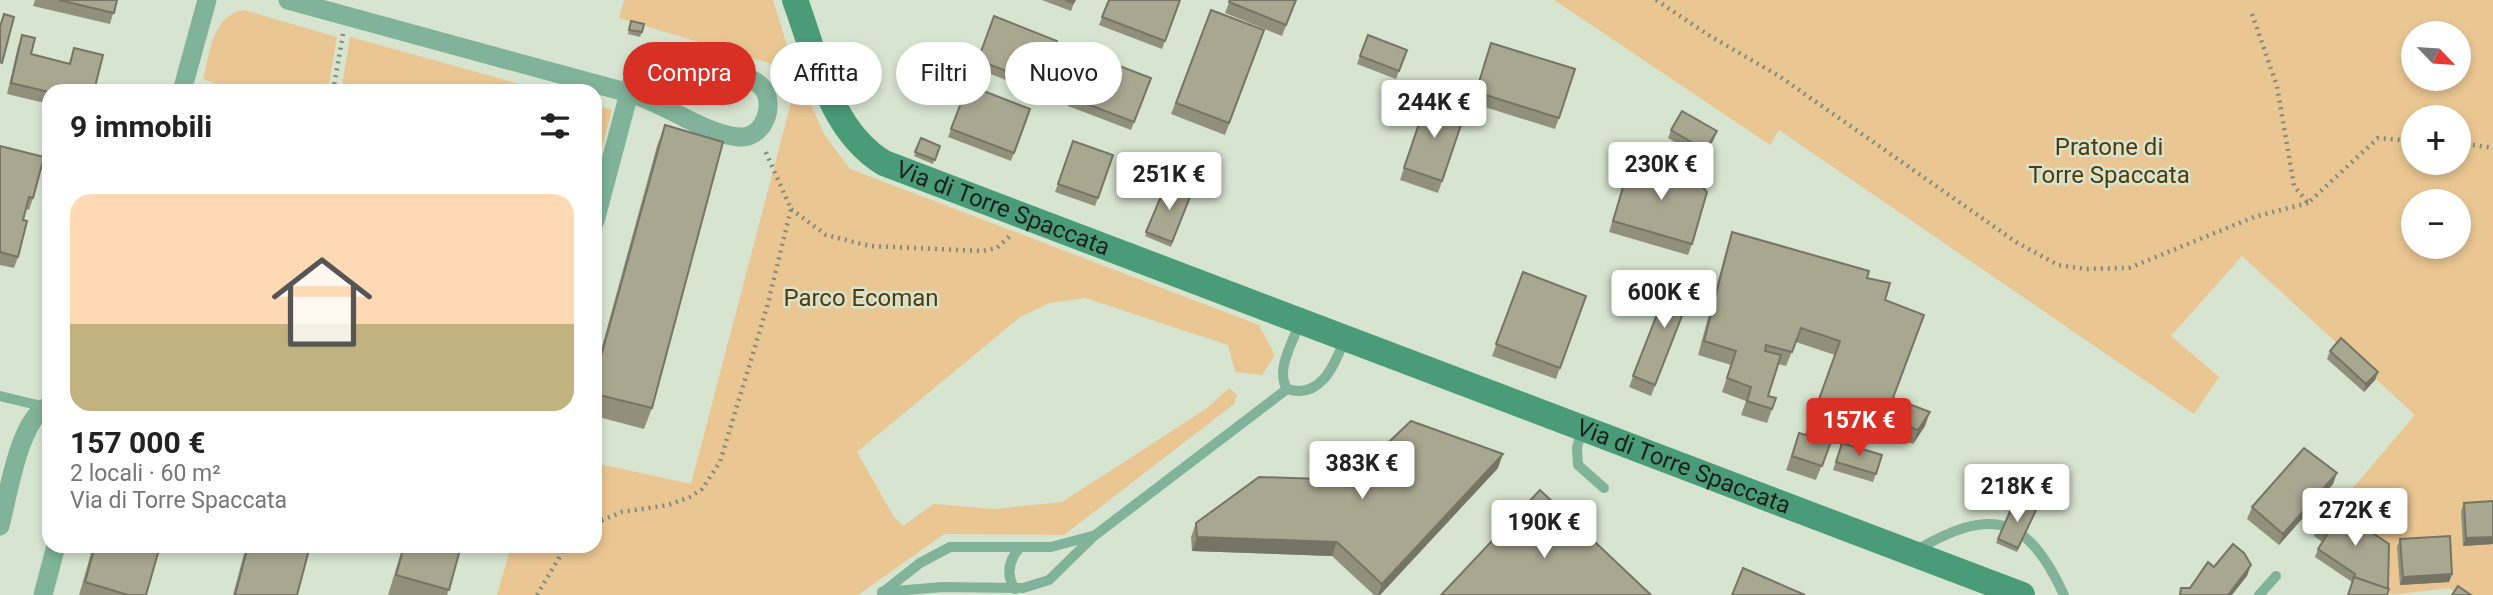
<!DOCTYPE html>
<html lang="it">
<head>
<meta charset="utf-8">
<style>
	body { margin:0; font-family:Roboto,sans-serif; background:#f2f2f2; color:#222; height:100vh; display:flex; flex-direction:column; font-size:26px; white-space:nowrap }
	* { box-sizing:border-box; margin:0 }
	p { font-size:23px; color:#767676 }
	.icon { flex:none; width:38px; height:38px; fill:none; stroke:currentColor; stroke-width:2; stroke-linecap:round; stroke-linejoin:round }
	.map { position:relative; flex:1; overflow:hidden }
	.sheet { position:absolute; left:42px; top:84px; width:560px; height:469px; display:flex; flex-direction:column; background:#fff; border-radius:21px; box-shadow:0 4px 10px #0003 }
	.sheet>* { flex:none }
	.banner { position:absolute; left:623px; top:42px; width:665px; height:63px; display:flex; gap:14px }
	.needle { width:46px; rotate:115deg }
	.controls { position:absolute; left:2401px; top:21px; display:grid; gap:14px }
	.controls a { display:grid; place-items:center; width:70px; height:70px; border-radius:50%; background:#fff; box-shadow:0 4px 10px #0003; font-size:35px }
	.price { position:absolute; translate:-50% -60px; padding:0 16px; border-radius:7px; background:#fff; color:#222; font-size:23px; line-height:46px; filter:drop-shadow(0 2px 4px #0008) }
	.price::after { content:''; position:absolute; left:50%; top:42px; width:21px; height:16px; margin-left:-10px; background:inherit; clip-path:polygon(0 0,100% 0,50% 100%) }
	.price.on { background:#d93025; color:#fff }
	ul { padding:0; list-style:none }
	li { display:grid; align-content:center; gap:14px; height:371px; padding:0 28px }
	li+li { border-top:2px solid #e0e0e0 }
	li span { display:grid; place-items:center; height:217px; border-radius:21px; color:#555 }
	li>.icon { margin-inline-start:auto }
	span .icon { width:126px; height:126px; fill:#fffc; stroke-width:1 }
	li b { font-size:30px }
	h2 { display:flex; justify-content:space-between; align-items:center; height:84px; padding:0 28px; font-size:30px }
	.chip { padding:0 24px; border-radius:32px; background:#fff; box-shadow:0 4px 10px #0003; font-size:24px; line-height:63px }
	.chip.on { background:#d93025; color:#fff }
	.map>svg:first-child { display:block }
	.green { fill:#eac692; fill-rule:evenodd }
	.lines { fill:none; stroke-linecap:round; stroke-linejoin:round }
	.path { stroke:#828b7c; stroke-width:4.5; stroke-dasharray:2 5; stroke-linecap:butt }
	.lane { stroke:#80b399; stroke-width:10 }
	.street { stroke:#80b399; stroke-width:19 }
	.secondary { stroke:#499c77; stroke-width:26 }
	.wall { fill:#90907c }
	.shaded-wall { fill:#767565 }
	.building { fill:#a8a790; stroke:#767565; stroke-width:2 }
	.labels { text-anchor:middle; stroke-width:5; stroke-linejoin:round; paint-order:stroke }
	.park-label { font-size:24px; fill:#54390a; stroke:#d7e4cf }
	.street-label { font-size:24px; fill:#1c2119; stroke:#d7e4cf }
</style>
</head>
<body>
<div class="map">
<svg width="2493" height="595" viewBox="0 0 2493 595">
	<rect width="100%" height="100%" fill="#d7e4cf"/>
	<g class="green">
		<path d="M624,0H773L795,71L619,18Z"/>
		<path d="M1554,0H2493V595H2460L2449,588L2390,595L2389,546L2335,509L2415,415L2242,256L2171,336L2219,377L2194,414L1779,130L1770,145ZM2413,33H2459V79H2413ZM2413,117H2459V163H2413ZM2413,201H2459V247H2413Z"/>
		<path d="M244,10L337,37L328,91H234L203,79C210,53 212,15 244,10Z"/>
		<path d="M350,37L545,91H341Z"/>
		<path d="M798,76L824,134L850,169L1259,325L1275,355L1262,375L1235,372L1228,345L1085,298L1050,303L1020,317L857,452L894,517L903,526L934,504L994,509L1062,502L1206,409L1229,388L1237,395L1234,404L1064,535L944,534L858,595H497L511,546H595V463L691,484Z"/>
		<path d="M595,105L612,110L595,174Z"/>
	</g>
	<g class="lines">
		<g class="path">
			<path d="M1656,0L1710,36L1779,76L2016,242L2058,265L2086,269L2129,268L2254,217L2308,203"/>
			<path d="M2252,14L2277,86L2294,186L2308,203L2378,138L2413,141"/>
			<path d="M333,91L343,34"/>
			<path d="M2459,143L2493,148"/>
			<path d="M791,209L826,235L870,246L982,251L997,248L1012,234"/>
			<path d="M595,523L622,512L668,505L690,497L702,489L720,462L767,307L791,209L764,148"/>
			<path d="M537,595L566,546"/>
		</g>
		<g class="lane">
			<path d="M1300,322C1293,342 1275,370 1287,389C1321,400 1334,365 1345,339"/>
			<path d="M0,396L46,407"/>
			<path d="M1582,428L1577,448L1578,465L1604,488"/>
			<path d="M1915,551C1990,507 2026,513 2064,595"/>
			<path d="M1015,589C1005,574 1009,560 1020,547"/>
			<path d="M882,592L943,587L1023,588L1049,580L1094,536L1287,389"/>
			<path d="M882,593L920,563L950,547H1051L1092,536"/>
			<path d="M2259,595L2276,576"/>
		</g>
		<g class="street">
			<path d="M288,0L629,93L595,221"/>
			<path d="M663,55C688,60 734,69 756,82C779,96 767,139 739,137C703,134 666,103 629,93C634,73 638,54 663,55Z"/>
			<path d="M182,91L207,0"/>
			<path d="M0,526C8,497 19,417 49,406"/>
			<path d="M43,595L56,546"/>
		</g>
		<path class="secondary" id="s1" d="M795,0C816,56 829,130 884,163L2022,595"/>
	</g>
	<g class="wall">
		<path d="M35,0H117L110,24L33,6Z"/>
		<path d="M1042,0H1075L1071,11Z"/>
		<path d="M1109,0H1180L1162,49L1099,25Z"/>
		<path d="M1230,0H1296L1282,36L1225,13Z"/>
		<path d="M1211,10L1264,30L1225,135L1171,114Z"/>
		<path d="M631,21L642,32L640,37L628,34Z"/>
		<path d="M22,35L31,54L69,63L74,48L103,55L49,91V104L7,94L18,46Z"/>
		<path d="M1057,41L1037,92L975,68L978,60Z"/>
		<path d="M1407,50L1396,79L1357,64L1360,56Z"/>
		<path d="M1088,54L1151,78L1131,130L1068,106Z"/>
		<path d="M1487,54L1559,118L1555,129L1472,103Z"/>
		<path d="M968,85L1030,109L1011,161L948,137Z"/>
		<path d="M1427,100L1465,113L1438,193L1400,180Z"/>
		<path d="M665,125L652,408L644,429L595,416V372L657,146Z"/>
		<path d="M1671,130L1714,139L1702,158L1668,138Z"/>
		<path d="M921,138L940,146L933,164L914,156Z"/>
		<path d="M1073,141L1113,155L1095,206L1055,192Z"/>
		<path d="M0,146L33,198L29,210L26,209L23,220L18,257L14,268L0,265Z"/>
		<path d="M1631,160L1692,244L1688,255L1609,232Z"/>
		<path d="M1167,182L1192,192L1171,247L1145,236Z"/>
		<path d="M1732,232L1867,278L1885,300L1893,398L1925,426L1913,444L1840,418L1816,480L1786,470L1799,433L1806,435L1835,355L1796,342L1786,366L1778,364L1768,396L1776,398L1767,423L1741,415L1746,401L1722,392L1731,365L1698,355L1727,247Z"/>
		<path d="M1523,272L1586,296L1556,379L1492,356Z"/>
		<path d="M1672,276L1694,285L1651,396L1629,387Z"/>
		<path d="M2330,351L2378,372L2375,380L2364,392L2327,359Z"/>
		<path d="M1842,443L1882,455L1873,482L1833,470Z"/>
		<path d="M1498,468L1380,595H1374L1332,556L1192,551L1191,537L1196,523L1349,480Z"/>
		<path d="M2333,484L2279,545L2247,519L2252,507Z"/>
		<path d="M2015,500L2036,510L2017,552L1996,543Z"/>
		<path d="M2493,501V544L2463,546L2461,511L2464,503Z"/>
		<path d="M2317,528L2389,544L2352,582L2315,557L2318,549L2322,542L2314,536Z"/>
		<path d="M2400,539L2452,574L2449,582L2400,585L2397,547Z"/>
		<path d="M93,546H160L146,595H79Z"/>
		<path d="M246,546H310L297,595H233Z"/>
		<path d="M403,546H461L447,595H388Z"/>
	</g>
	<g class="shaded-wall">
		<path d="M1717,131L1714,139L1702,158L1705,150Z"/>
		<path d="M2378,372L2375,380L2364,392L2366,384Z"/>
		<path d="M1930,412L1925,426L1913,444L1918,430Z"/>
		<path d="M1503,454L1498,468L1380,595H1378L1382,584Z"/>
		<path d="M2337,473L2333,484L2279,545L2283,534Z"/>
		<path d="M1197,537L1337,542L1332,556L1192,551Z"/>
		<path d="M2493,537V544L2463,546L2466,538Z"/>
		<path d="M2251,565L2247,576L2232,595H2228Z"/>
		<path d="M2452,574L2449,582L2400,585L2403,577Z"/>
	</g>
	<g class="building">
		<path d="M59,0H117L114,13Z"/>
		<path d="M1065,0H1075L1073,3Z"/>
		<path d="M1109,0H1180L1165,41L1102,17Z"/>
		<path d="M1230,0H1296L1286,25L1229,2Z"/>
		<path d="M1211,10L1264,30L1229,123L1176,103Z"/>
		<path d="M4,14L14,17L2,63L0,62V27Z"/>
		<path d="M994,16L1057,41L1040,84L978,60Z"/>
		<path d="M631,21L644,24L642,32L629,30Z"/>
		<path d="M22,35L35,38L31,54L70,64L74,48L103,55L94,91H49V92L11,83Z"/>
		<path d="M1368,35L1407,50L1399,71L1360,56Z"/>
		<path d="M1491,43L1575,69L1559,118L1476,92Z"/>
		<path d="M1088,54L1151,78L1134,122L1071,98Z"/>
		<path d="M968,85L1030,109L1014,153L951,129Z"/>
		<path d="M1427,100L1465,113L1442,181L1404,168Z"/>
		<path d="M1682,111L1717,131L1705,150L1671,130Z"/>
		<path d="M665,125L723,142L652,408L595,394V378Z"/>
		<path d="M921,138L940,146L935,160L915,152Z"/>
		<path d="M1073,141L1113,155L1098,198L1058,184Z"/>
		<path d="M0,146L44,157L33,198L29,197L23,220L27,221L18,257L0,252Z"/>
		<path d="M1631,160L1694,178L1707,192L1692,244L1613,221Z"/>
		<path d="M1167,182L1192,192L1172,242L1146,232Z"/>
		<path d="M1732,232L1869,271L1867,278L1890,283L1885,300L1924,315L1893,398L1930,412L1918,430L1845,404L1822,466L1792,456L1799,433L1806,435L1840,341L1801,328L1792,352L1766,345L1765,351L1781,355L1768,396L1776,398L1772,409L1747,401L1751,387L1727,378L1736,351L1704,341Z"/>
		<path d="M1523,272L1586,296L1560,368L1496,344Z"/>
		<path d="M1672,276L1694,285L1655,385L1633,376Z"/>
		<path d="M2341,338L2378,372L2366,384L2330,351Z"/>
		<path d="M1411,421L1503,454L1382,584L1337,542L1197,537L1196,523L1259,477L1349,480Z"/>
		<path d="M1842,443L1882,455L1876,474L1836,462Z"/>
		<path d="M2304,448L2337,473L2283,534L2252,507Z"/>
		<path d="M1540,490L1651,595H1441Z"/>
		<path d="M2015,500L2036,510L2018,548L1998,539Z"/>
		<path d="M2493,501V537L2466,538L2464,503Z"/>
		<path d="M2332,506L2389,544L2388,589L2354,577L2353,580L2355,574L2318,549L2327,535L2317,528Z"/>
		<path d="M2450,536L2452,574L2403,577L2400,539Z"/>
		<path d="M2233,544L2244,553L2251,565L2228,595H2180L2181,588H2190L2208,562L2214,567Z"/>
		<path d="M95,546H160L146,595H128L85,582Z"/>
		<path d="M248,546H310L297,595H235Z"/>
		<path d="M404,546H461L449,590L396,575Z"/>
		<path d="M1743,568L1805,595H1732Z"/>
		<path d="M2354,577L2389,589L2387,595H2348Z"/>
		<path d="M2458,586L2471,595H2452Z"/>
	</g>
	<g class="labels">
		<g class="park-label">
			<text x="2109" y="155">Pratone di<tspan x="2109" dy="28">Torre Spaccata</tspan></text>
			<text x="861" y="306">Parco Ecoman</text>
		</g>
		<g class="street-label">
			<text dy="8" stroke="none"><textPath href="#s1" startOffset="317">Via di Torre Spaccata</textPath></text>
			<text dy="8" stroke="none"><textPath href="#s1" startOffset="1045">Via di Torre Spaccata</textPath></text>
		</g>
	</g>
</svg>
<div class="controls">
<a><svg class="needle" viewBox="-14 -14 28 28"><path d="M0-13l5 13h-10z" fill="#e53935"/><path d="M0 13l5-13h-10z" fill="#767676"/></svg></a>
<a>+</a>
<a>−</a>
</div>
<b class="price" style="left:1434px;top:140px">244K €</b>
<b class="price" style="left:1661px;top:202px">230K €</b>
<b class="price" style="left:1169px;top:212px">251K €</b>
<b class="price" style="left:1664px;top:330px">600K €</b>
<b class="price on" style="left:1859px;top:458px">157K €</b>
<b class="price" style="left:1362px;top:501px">383K €</b>
<b class="price" style="left:2017px;top:524px">218K €</b>
<b class="price" style="left:2355px;top:548px">272K €</b>
<b class="price" style="left:1544px;top:560px">190K €</b>
<div class="banner">
<a class="chip on">Compra</a>
<a class="chip">Affitta</a>
<a class="chip">Filtri</a>
<a class="chip">Nuovo</a>
</div>
<section class="sheet">
<h2>9 immobili<svg class="icon" aria-label="filters" viewBox="0 0 24 24"><path d="M4 7h16M4 17h16"/><circle cx="9" cy="7" r="2"/><circle cx="15" cy="17" r="2"/></svg></h2>
<ul>
<li><span style="background:linear-gradient(#ffd9b3 60%,#c2b280 0)"><svg class="icon" aria-label="home" viewBox="0 0 24 24"><path d="M3 11l9-7 9 7M6 9v11h12V9"/></svg></span><div><b>157 000 €</b><p>2 locali · 60 m²</p><p>Via di Torre Spaccata</p></div></li>
</ul>
</section>
</div>
</body>
</html>
